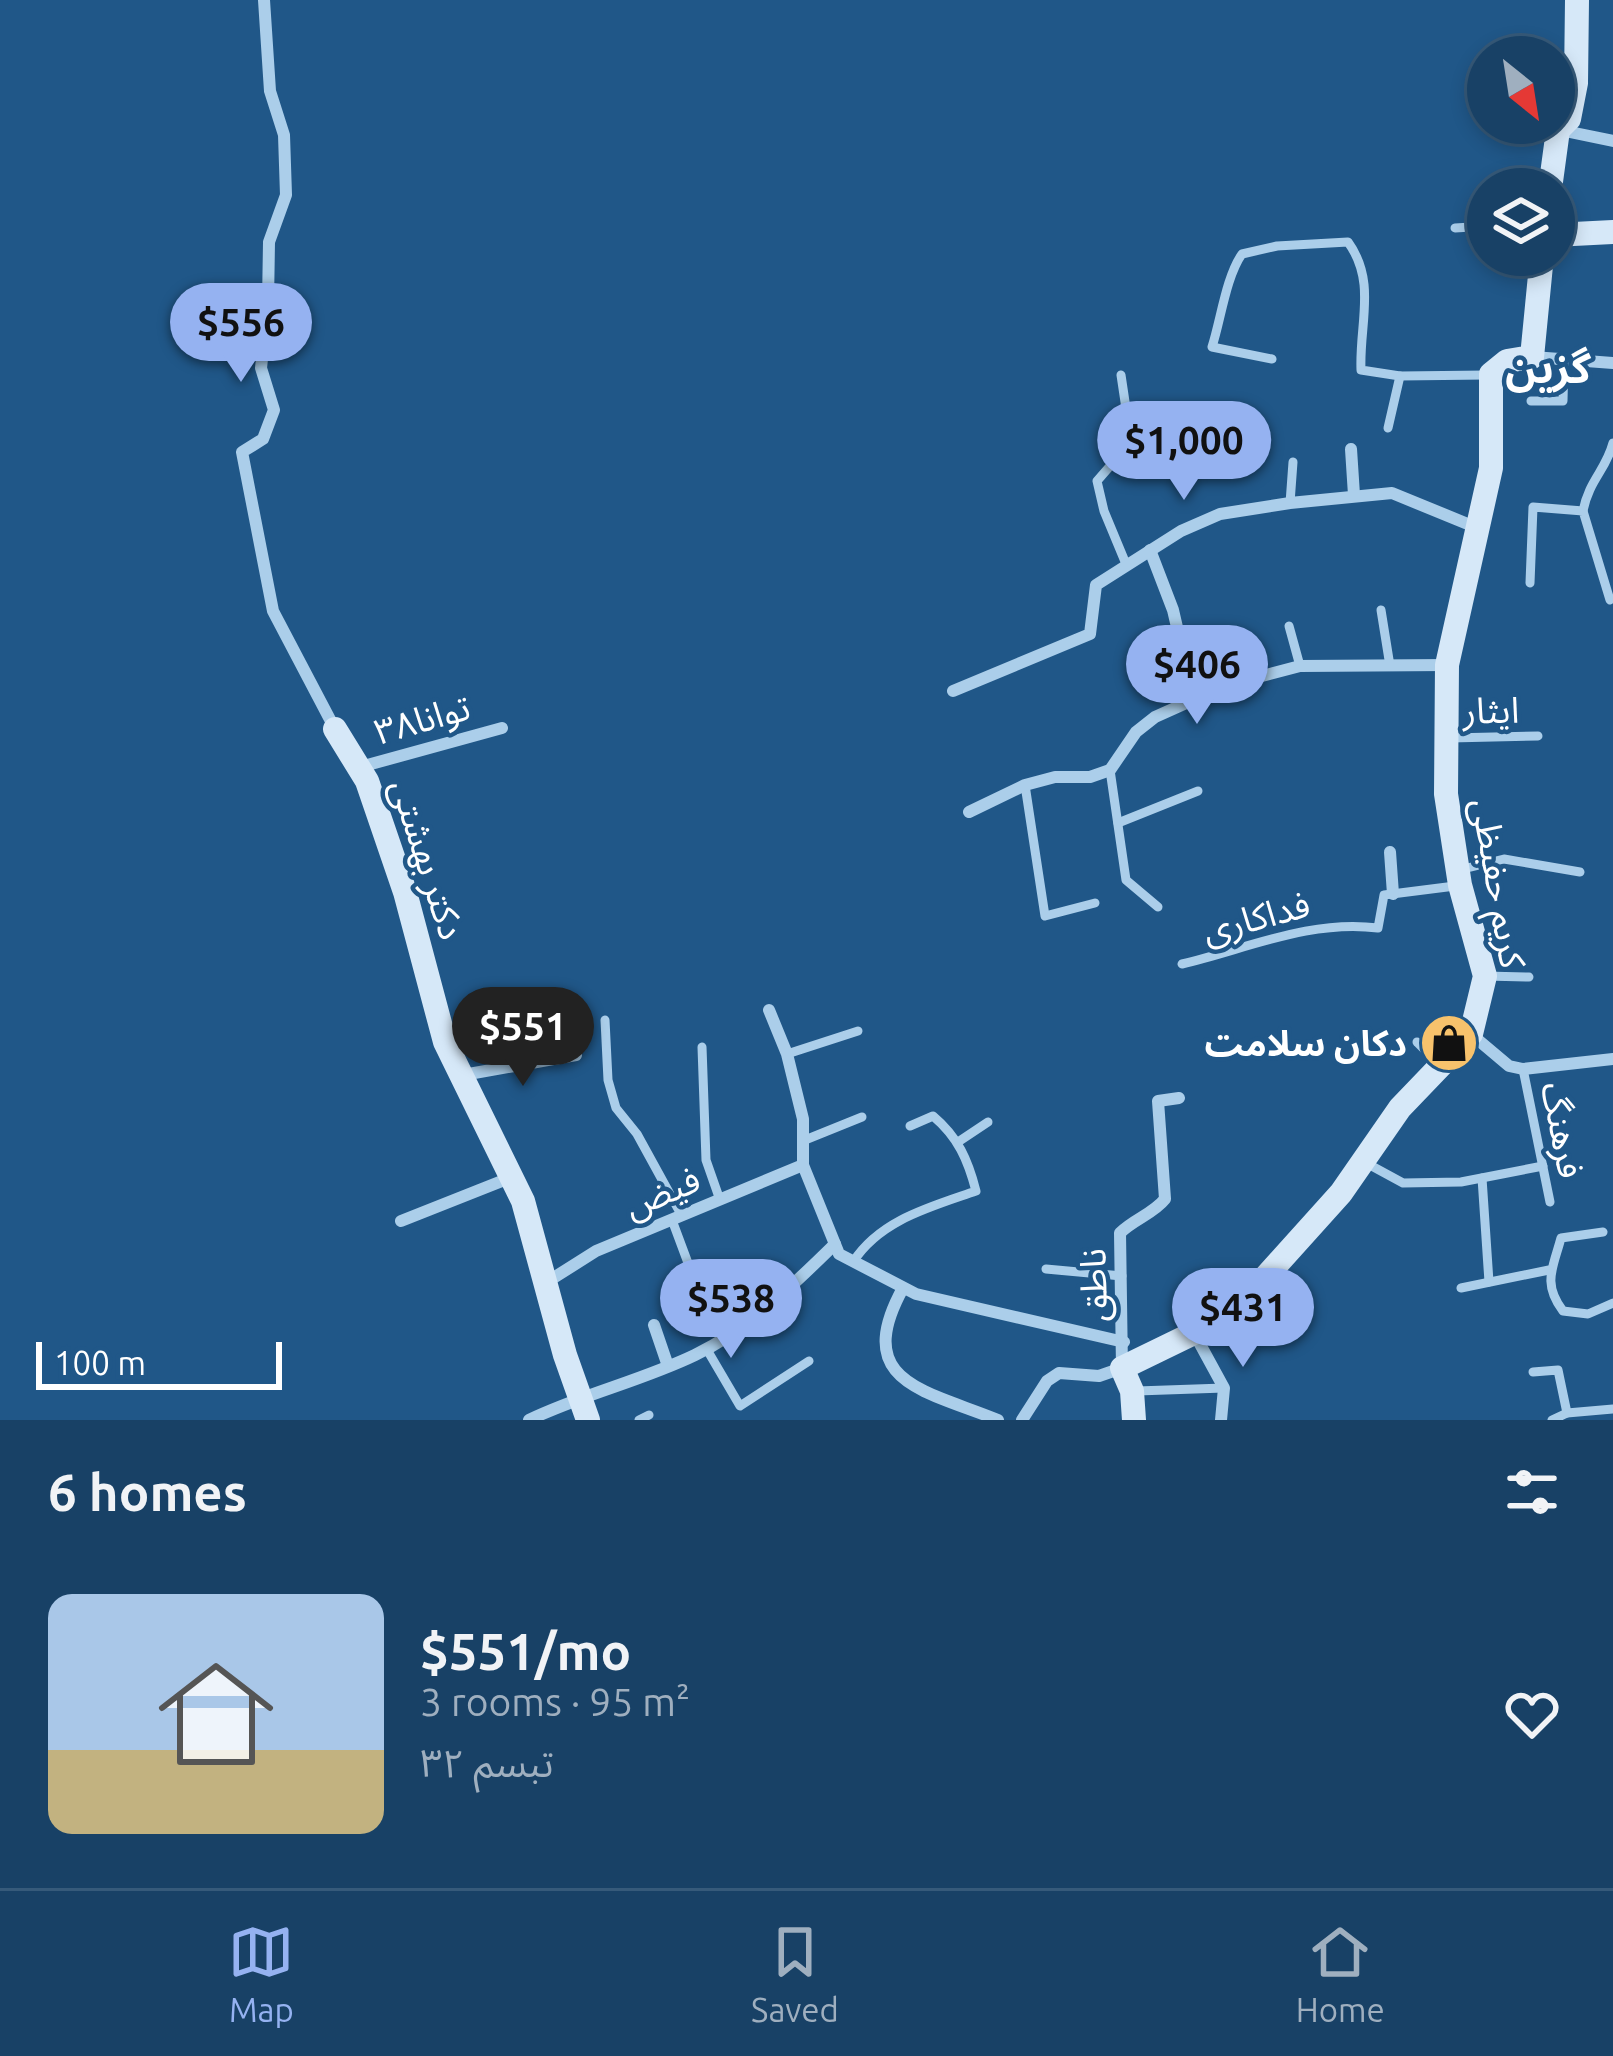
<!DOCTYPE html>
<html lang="en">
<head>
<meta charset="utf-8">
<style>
	body { margin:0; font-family:Ubuntu,"Noto Sans Arabic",sans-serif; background:#21486c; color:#f1f3f6; height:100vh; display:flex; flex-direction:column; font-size:45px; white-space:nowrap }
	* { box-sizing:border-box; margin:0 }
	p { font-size:39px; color:#9fafbf }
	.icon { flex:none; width:66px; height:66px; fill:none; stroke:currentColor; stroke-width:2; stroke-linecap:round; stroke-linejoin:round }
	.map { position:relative; height:1420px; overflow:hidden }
	.details { display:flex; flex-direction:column; background:#184166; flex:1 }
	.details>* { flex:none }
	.needle { width:78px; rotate:150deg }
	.fabs { position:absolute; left:1467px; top:36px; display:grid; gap:24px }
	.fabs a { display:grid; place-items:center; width:108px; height:108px; border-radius:50%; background:#184166; box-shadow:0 6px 18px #0003,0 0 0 3px #365a7a; font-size:60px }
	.scale { position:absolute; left:36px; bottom:30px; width:246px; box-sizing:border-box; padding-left:12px; border:6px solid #fff; border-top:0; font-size:33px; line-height:42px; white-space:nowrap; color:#fff; -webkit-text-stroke:9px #205788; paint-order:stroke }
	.price { position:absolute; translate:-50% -102px; padding:0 27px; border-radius:42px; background:#95b2f1; color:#111; font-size:39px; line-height:78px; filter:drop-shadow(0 3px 6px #0008) }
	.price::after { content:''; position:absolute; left:50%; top:72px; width:36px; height:27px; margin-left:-18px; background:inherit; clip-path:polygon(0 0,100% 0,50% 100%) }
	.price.on { background:#222; color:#fff }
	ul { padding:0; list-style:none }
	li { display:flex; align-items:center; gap:36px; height:300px; padding:0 48px }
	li+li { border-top:3px solid #365a7a }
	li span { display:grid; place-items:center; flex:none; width:336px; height:240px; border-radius:24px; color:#555 }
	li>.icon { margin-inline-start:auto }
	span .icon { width:144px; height:144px; fill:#fffc; stroke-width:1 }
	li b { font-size:51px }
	h2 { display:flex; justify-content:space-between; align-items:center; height:144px; padding:0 48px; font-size:51px }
	.tab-bar { display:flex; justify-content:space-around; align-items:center; height:168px; border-top:3px solid #365a7a; background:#184166; font-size:33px; color:#9fafbf }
	.tab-bar a { display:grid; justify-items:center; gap:6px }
	.tab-bar .on { color:#95b2f1 }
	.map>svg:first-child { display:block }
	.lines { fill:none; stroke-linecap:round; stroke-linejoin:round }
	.lane { stroke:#abceea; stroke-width:9 }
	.street { stroke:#abceea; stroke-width:12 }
	.secondary { stroke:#d6e8f8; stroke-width:24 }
	.labels { text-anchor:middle; stroke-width:9; stroke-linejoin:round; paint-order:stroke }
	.street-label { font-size:36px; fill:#fff; stroke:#205788 }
	.poi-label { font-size:36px; font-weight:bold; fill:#fff; stroke:#205788; text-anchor:end }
	.quarter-label { font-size:42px; font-weight:bold; fill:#fff; stroke:#205788 }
</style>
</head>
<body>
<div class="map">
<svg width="1613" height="1420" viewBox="0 0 1613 1420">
	<rect width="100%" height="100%" fill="#205788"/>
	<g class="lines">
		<g class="lane">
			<path d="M1455,228L1488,226"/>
			<path d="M1272,359L1212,347C1221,319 1226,277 1242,254L1277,246L1348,242C1377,282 1359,324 1361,370L1400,376L1486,375"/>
			<path d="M1121,375L1131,442L1097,481L1104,511L1126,564"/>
			<path d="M1531,401H1563L1564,359"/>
			<path d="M1388,428L1400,376"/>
			<path d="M1126,450L1185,431"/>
			<path d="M1290,503L1293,462"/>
			<path d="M1583,511C1589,480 1606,470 1613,443"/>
			<path d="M1530,583L1533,507L1583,511L1610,600"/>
			<path d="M1381,610L1390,666"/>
			<path d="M1289,626L1300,666"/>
			<path d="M1450,738L1538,736"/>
			<path d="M1110,770L1126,880L1158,907"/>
			<path d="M1025,785L1045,916L1095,903"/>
			<path d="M1118,823L1198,791"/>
			<path d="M1463,869L1504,859L1580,872"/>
			<path d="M1182,964C1246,949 1311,919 1378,928L1384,895L1455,886"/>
			<path d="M1485,976L1529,977"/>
			<path d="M605,1020L608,1080L616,1108L637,1134L682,1216"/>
			<path d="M1417,1042L1437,1062"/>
			<path d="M702,1047L706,1160L720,1200"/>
			<path d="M787,1054L858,1031"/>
			<path d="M1523,1069L1550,1202"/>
			<path d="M805,1140L862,1117"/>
			<path d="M958,1142L988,1122"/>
			<path d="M1368,1164L1403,1183L1461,1182L1543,1166"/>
			<path d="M1482,1178L1489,1282"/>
			<path d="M672,1220L691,1271"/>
			<path d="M1603,1232L1561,1238C1553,1268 1542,1283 1563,1311L1588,1314L1613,1303"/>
			<path d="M853,1262C880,1220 930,1207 976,1191C968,1160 958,1137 933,1116L910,1126"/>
			<path d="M1046,1269L1122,1276"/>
			<path d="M1461,1288L1549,1270"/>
			<path d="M706,1348L740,1406L809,1361"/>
			<path d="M1533,1372L1558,1370L1567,1413"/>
			<path d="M1137,1391L1224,1388"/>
			<path d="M639,1420L649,1415"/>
			<path d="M1552,1420L1567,1413L1613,1409"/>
		</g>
		<g class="street">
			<path d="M264,0L270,91L284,135L286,195L269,242L268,303L261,368L274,410L263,439L242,452L273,611L335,729"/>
			<path d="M1560,130L1613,141"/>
			<path d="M1533,357L1613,363"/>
			<path d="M1351,449L1354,495"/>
			<path d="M1150,550L1173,610L1183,653L1205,696"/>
			<path d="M953,691L1090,634L1096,585L1181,531L1220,514L1290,503L1392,493L1475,527"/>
			<path d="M360,767L502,728"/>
			<path d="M969,812L1025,785L1055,777H1090L1110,770L1136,732L1155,717L1224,686L1300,666L1447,665"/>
			<path d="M1390,852L1393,894"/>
			<path d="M769,1010L787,1054L803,1119V1165L839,1254L916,1294L1124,1342"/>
			<path d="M1471,1034L1509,1066L1523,1069L1613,1059"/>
			<path d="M463,1075L576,1055"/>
			<path d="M401,1221L512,1177"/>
			<path d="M547,1282L596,1251L803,1165"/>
			<path d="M903,1288C851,1383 925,1390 998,1420"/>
			<path d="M654,1325L668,1366"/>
			<path d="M1194,1333L1224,1388L1221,1420"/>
			<path d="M529,1420C583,1394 641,1381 695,1355C749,1329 793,1285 835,1244"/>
			<path d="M1022,1420L1047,1381L1059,1373L1099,1376L1122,1368L1120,1233C1134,1219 1153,1214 1165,1199L1158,1101L1179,1098"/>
		</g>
		<g class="secondary">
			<path d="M1550,189L1558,130L1569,119L1576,83L1577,0"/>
			<path d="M1554,235L1613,232"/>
			<path d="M335,729L367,781L405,892L445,1042L523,1201L565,1355L588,1420"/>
			<path d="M1134,1420L1132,1391L1122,1368L1194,1333L1242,1303L1341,1193L1400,1108L1471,1034L1485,976L1460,885L1446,794L1447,665L1491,468V374L1507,361L1532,357L1542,255"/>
		</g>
	</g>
	<defs>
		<symbol id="shop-disc" viewBox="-11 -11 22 22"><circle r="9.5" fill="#f7c26c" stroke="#205788"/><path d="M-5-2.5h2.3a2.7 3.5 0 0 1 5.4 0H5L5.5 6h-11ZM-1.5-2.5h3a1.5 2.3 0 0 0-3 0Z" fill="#111"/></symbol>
	</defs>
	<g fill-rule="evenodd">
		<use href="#shop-disc" x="1416" y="1010" width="66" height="66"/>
	</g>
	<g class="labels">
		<g class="street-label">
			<text transform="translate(1491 710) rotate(-1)" y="13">ایثار</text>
			<text transform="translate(422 719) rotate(-16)" y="13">توانا۳۸</text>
			<text transform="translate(428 859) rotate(72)" y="13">دکتر بهشتی</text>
			<text transform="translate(1499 883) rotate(80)" y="13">کریم حفیظی</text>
			<text transform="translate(1256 917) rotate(-15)" y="13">فداکاری</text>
			<text transform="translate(1563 1130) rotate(79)" y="13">فرهنگ</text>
			<text transform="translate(662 1192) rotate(-23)" y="13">فیض</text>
			<text transform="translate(1093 1285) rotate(-91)" y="13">ناطق</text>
		</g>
		<g class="poi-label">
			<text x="1407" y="1056">دکان سلامت</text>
		</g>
		<g class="quarter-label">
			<text x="1548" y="383">گزین</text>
		</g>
	</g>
</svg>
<div class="fabs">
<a><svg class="needle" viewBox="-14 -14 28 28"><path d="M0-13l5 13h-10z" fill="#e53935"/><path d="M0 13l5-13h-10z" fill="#9fafbf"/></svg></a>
<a><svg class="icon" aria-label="layers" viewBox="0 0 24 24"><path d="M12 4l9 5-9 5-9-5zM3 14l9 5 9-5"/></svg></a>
</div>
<div class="scale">100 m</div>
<b class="price" style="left:241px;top:385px">$556</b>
<b class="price" style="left:1184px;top:503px">$1,000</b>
<b class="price" style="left:1197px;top:727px">$406</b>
<b class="price on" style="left:523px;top:1089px">$551</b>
<b class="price" style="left:731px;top:1361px">$538</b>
<b class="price" style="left:1243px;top:1370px">$431</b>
</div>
<section class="details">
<h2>6 homes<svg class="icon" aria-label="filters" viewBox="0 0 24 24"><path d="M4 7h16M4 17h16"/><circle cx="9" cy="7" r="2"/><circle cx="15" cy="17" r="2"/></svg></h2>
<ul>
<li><span style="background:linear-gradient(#a9c7e8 65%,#c2b280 0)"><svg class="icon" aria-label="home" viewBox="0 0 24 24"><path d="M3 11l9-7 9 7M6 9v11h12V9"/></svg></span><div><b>$551/mo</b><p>3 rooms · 95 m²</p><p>تبسم ۳۲</p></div><svg class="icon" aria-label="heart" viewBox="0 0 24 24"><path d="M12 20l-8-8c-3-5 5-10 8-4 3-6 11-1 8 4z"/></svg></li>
</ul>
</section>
<nav class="tab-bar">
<a class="on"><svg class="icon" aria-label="map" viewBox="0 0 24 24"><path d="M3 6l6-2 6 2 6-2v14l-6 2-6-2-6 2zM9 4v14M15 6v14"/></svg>Map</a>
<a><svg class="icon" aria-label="saved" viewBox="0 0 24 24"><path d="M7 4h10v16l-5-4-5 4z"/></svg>Saved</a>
<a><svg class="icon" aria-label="home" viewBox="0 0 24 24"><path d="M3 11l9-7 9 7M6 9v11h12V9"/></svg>Home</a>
</nav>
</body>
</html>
